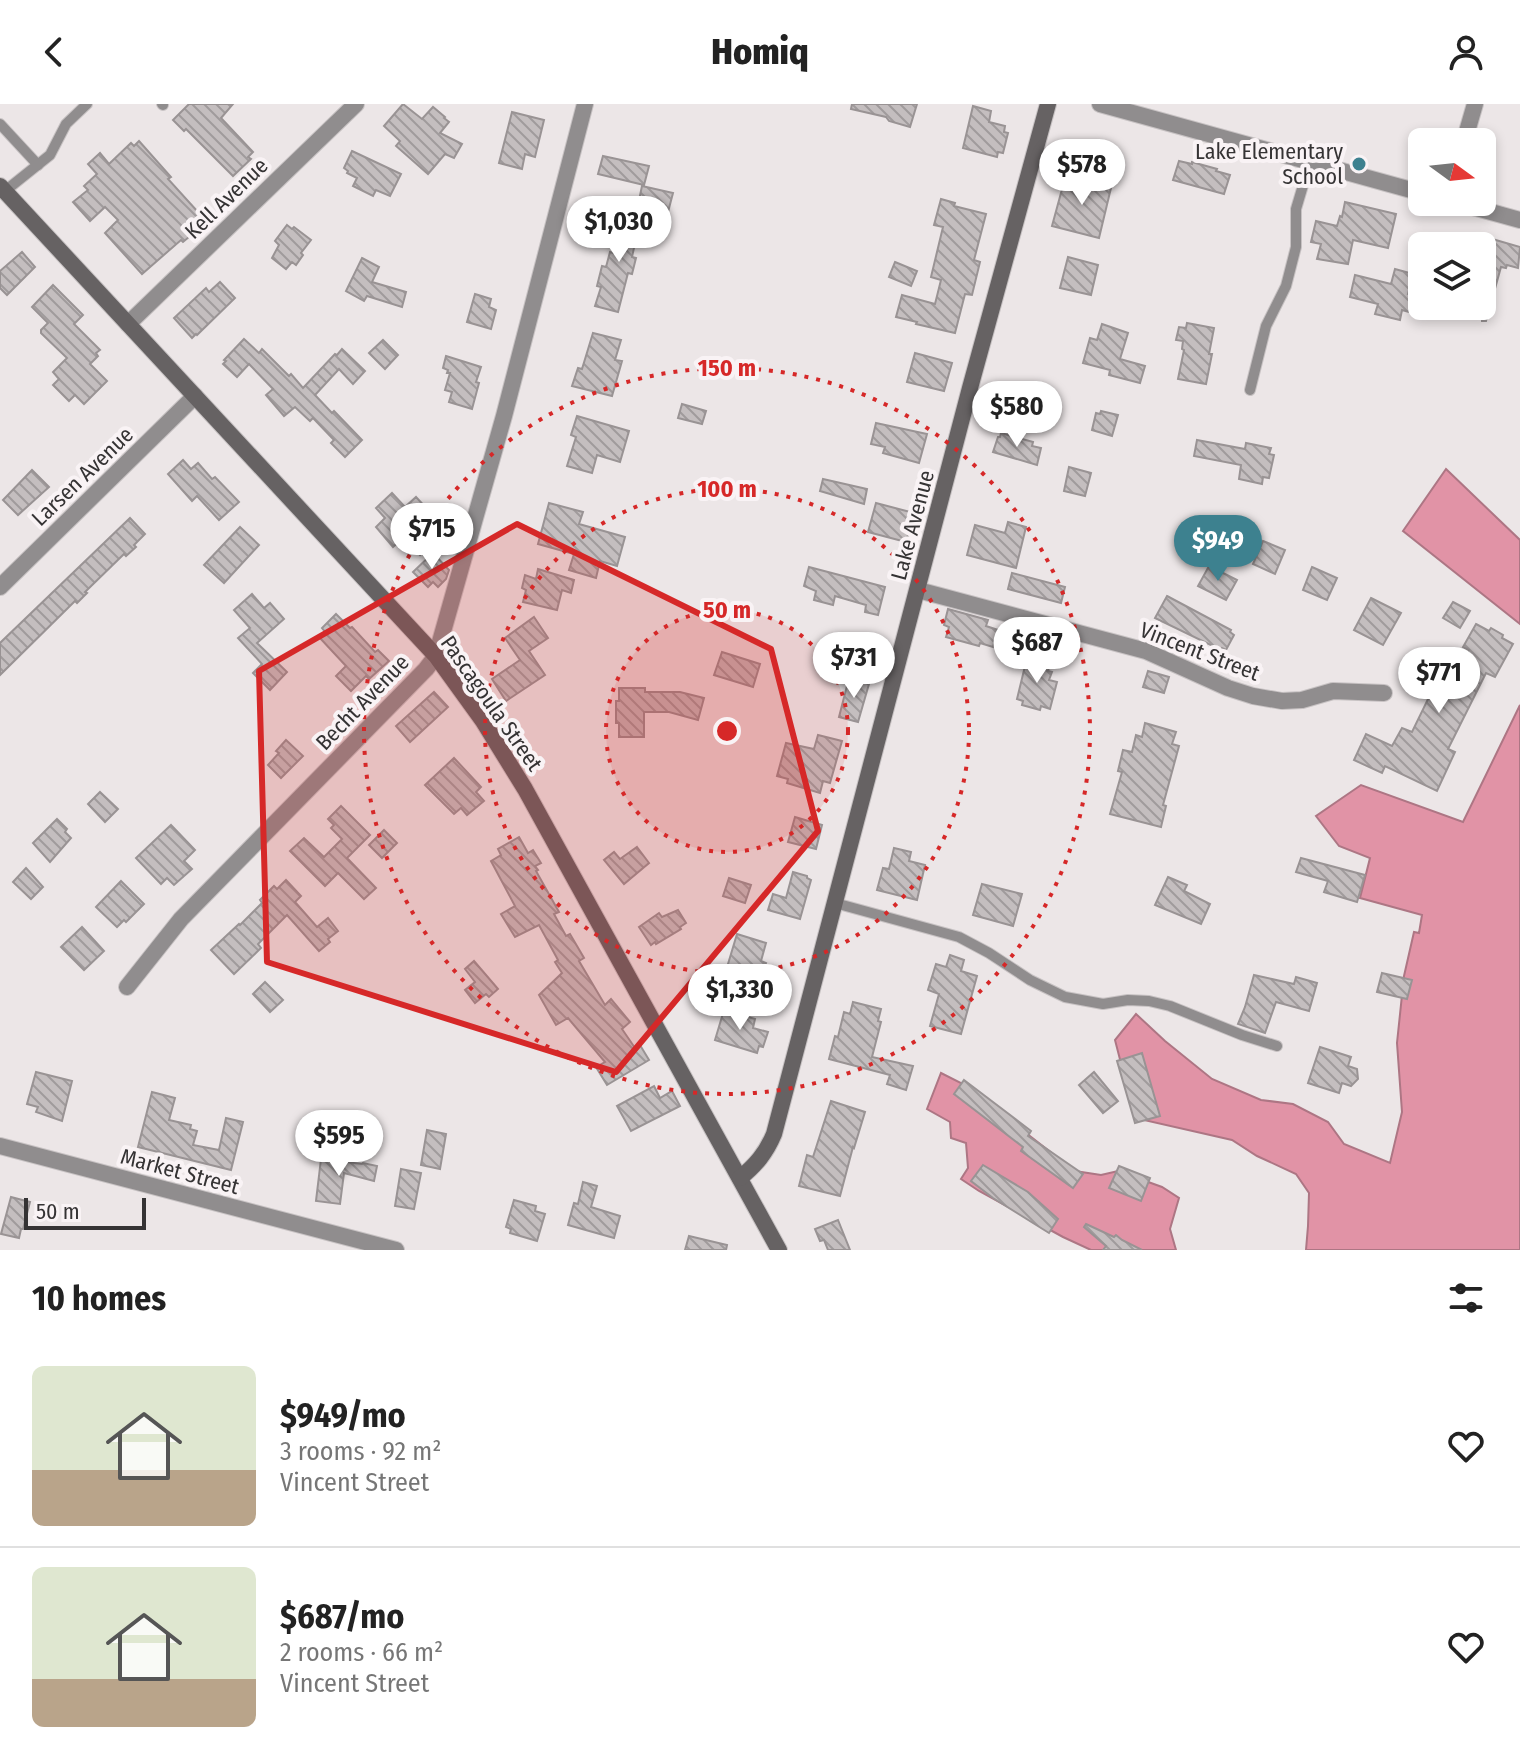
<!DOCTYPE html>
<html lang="en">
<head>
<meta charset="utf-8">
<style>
	body { margin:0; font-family:"Fira Sans Condensed",sans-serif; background:#f6f6f6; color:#222; height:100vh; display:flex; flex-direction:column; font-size:30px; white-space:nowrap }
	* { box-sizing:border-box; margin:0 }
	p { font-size:26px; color:#767676 }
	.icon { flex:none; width:44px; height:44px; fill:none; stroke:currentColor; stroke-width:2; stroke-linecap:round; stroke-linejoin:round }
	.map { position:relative; height:1146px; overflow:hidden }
	.drawer { display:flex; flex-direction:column; background:#fff; flex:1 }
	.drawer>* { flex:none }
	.needle { width:52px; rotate:105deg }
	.buttons { position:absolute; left:1408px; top:24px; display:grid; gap:16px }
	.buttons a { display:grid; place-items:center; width:88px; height:88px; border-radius:12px; background:#fff; box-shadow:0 4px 12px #0003; font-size:40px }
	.scale { position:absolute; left:24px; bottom:20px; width:122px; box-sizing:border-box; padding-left:8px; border:4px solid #353334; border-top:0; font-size:22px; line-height:28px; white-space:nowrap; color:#353334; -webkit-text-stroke:6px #f9f3f5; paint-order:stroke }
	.price { position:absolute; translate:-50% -68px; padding:0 18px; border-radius:28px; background:#fff; color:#222; font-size:26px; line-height:52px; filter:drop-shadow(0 2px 4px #0008) }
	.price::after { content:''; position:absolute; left:50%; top:48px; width:24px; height:18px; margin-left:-12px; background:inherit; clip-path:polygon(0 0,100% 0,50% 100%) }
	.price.selected { background:#3d818f; color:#fff }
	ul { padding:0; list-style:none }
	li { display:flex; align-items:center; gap:24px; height:200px; padding:0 32px }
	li+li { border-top:2px solid #e0e0e0 }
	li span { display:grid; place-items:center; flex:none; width:224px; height:160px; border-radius:12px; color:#555 }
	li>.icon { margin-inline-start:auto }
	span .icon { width:96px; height:96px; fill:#fffc; stroke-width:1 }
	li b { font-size:34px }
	h2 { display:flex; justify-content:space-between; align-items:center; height:96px; padding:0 32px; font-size:34px }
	header { display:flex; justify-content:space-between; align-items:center; height:104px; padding:0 32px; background:#fff; font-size:36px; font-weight:800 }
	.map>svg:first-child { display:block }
	.water { fill:#e193a6; stroke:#ad7684; stroke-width:2 }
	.building { fill:url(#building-back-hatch); stroke:#999394; stroke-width:2 }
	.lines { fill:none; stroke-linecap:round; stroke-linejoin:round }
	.lane-casing { stroke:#c7c2c3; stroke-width:12 }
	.street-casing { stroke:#c7c2c3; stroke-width:18 }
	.secondary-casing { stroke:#c7c2c3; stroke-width:18 }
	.lane { stroke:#908d8e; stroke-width:10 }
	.street { stroke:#908d8e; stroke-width:16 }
	.secondary { stroke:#666263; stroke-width:16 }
	.marked { fill:#d62828; fill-opacity:0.2; stroke:#d62828; stroke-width:6; stroke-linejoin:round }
	.ring { fill:none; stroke:#d62828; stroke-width:4; stroke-dasharray:4 8 }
	.poi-dot { fill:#3d818f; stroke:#f9f3f5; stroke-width:3 }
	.labels { text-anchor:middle; stroke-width:8; stroke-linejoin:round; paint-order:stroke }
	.poi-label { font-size:22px; fill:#353334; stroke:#f9f3f5; text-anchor:end }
	.street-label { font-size:22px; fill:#353334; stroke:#f9f3f5 }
	.centre { fill:#d62828; stroke:#f9f3f5; stroke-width:4 }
	.ring-label { font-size:24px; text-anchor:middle; font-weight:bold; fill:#d62828; stroke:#f9f3f5; stroke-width:8; stroke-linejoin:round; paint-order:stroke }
</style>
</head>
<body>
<header><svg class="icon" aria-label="back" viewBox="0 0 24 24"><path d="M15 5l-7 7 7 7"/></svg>Homiq<svg class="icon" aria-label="person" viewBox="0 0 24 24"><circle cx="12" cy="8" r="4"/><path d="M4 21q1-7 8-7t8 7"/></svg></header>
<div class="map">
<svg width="1520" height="1146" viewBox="0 0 1520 1146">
	<defs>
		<pattern id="building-back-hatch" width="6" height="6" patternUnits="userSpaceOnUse" patternTransform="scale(2)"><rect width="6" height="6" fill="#c4bebf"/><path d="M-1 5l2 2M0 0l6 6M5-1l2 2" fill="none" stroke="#a09b9c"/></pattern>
	</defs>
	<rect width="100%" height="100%" fill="#ece6e7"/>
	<g class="water">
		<path d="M1446,365L1520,436V520L1403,427Z"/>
		<path d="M1520,601V1146H1306L1308,1122L1309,1089L1296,1070L1257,1052L1232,1036L1135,1014L1115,936L1136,910L1165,937L1212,975L1261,996L1293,1000L1328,1018L1344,1040L1390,1059L1402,1008L1397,939L1404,872L1414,828L1419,829L1422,811L1360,794L1370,754L1339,742L1316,712L1361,681L1463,718Z"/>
		<path d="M941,969L963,980L1075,1067L1101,1071L1118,1067L1162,1083L1179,1094L1170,1125L1176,1146H1091L1063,1133L979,1087L961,1075L968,1064L966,1039L951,1034L950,1018L927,1005Z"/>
	</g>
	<g class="building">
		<path d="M189,0H233L221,14L253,48L248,53L251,55L233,72L186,25L184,27L173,16Z"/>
		<path d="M403,0L422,15L433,3L445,13L444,14L449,18L440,29L462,40L454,54L445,50L428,70L396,42L400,37L384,22Z"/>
		<path d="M852,0H917L910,23L889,17L886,13L851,5Z"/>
		<path d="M973,2L991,7L989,18L1005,22L1004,28L1008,29L1003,49L998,48L997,53L963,44Z"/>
		<path d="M512,8L544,16L535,53L525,50L522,65L499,59Z"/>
		<path d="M139,37L171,73L168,75L207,118L183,138L181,136L142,170L105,129L118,116L105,103L90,117L73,98L88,86L84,82L97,70L88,60L100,49L109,60L131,39L134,42Z"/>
		<path d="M352,47L401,70L390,92L376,86L373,92L353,82L357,74L347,69L348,67L344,64Z"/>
		<path d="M603,52L649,62L644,81L598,70Z"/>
		<path d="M1179,57L1192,60V58L1217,65L1216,67L1230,71L1224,90L1173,76Z"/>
		<path d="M1071,73L1111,84L1099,134L1052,122L1064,78L1070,79Z"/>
		<path d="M642,82L673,89L668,108L638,101Z"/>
		<path d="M941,95L955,99L954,102L986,110L974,156L980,158L972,191L965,190L955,229L916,220L917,218L896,213L902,191L935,200L941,176L931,173L943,123L934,121Z"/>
		<path d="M1345,98L1396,110L1388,144L1353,136L1348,160L1317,155L1321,140L1311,138L1316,117L1337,122L1340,112L1342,113Z"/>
		<path d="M622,109L643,114L640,130H637L632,153L636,154L632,170L628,169L618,208L595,202L601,183L597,182L602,162L606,163L610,148L613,149Z"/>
		<path d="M287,121L292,125L294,123L311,136L301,149L303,151L296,161L292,158L286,165L272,154L279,141L275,137Z"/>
		<path d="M1482,132L1520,143L1518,164L1507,161L1506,164L1501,163L1486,217H1482Z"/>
		<path d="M22,148L35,163L7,191L0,184V167Z"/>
		<path d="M1068,153L1098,161L1091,191L1060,184Z"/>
		<path d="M362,154L379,163L372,178L406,188L402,203L367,192L364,197L346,187Z"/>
		<path d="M895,158L917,167L911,182L889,173Z"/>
		<path d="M1395,165L1413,170L1408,190L1413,191L1409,208L1402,206L1400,216L1375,210L1378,200L1350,193L1355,171L1391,180Z"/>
		<path d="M220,178L235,194L197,231L196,230L192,234L174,214L206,184L209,188Z"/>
		<path d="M53,181L83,211L74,220L100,246L96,249L98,252L90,260L107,277L84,300L75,291L69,297L53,281L59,275L53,268L67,254L41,229V226L48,219L32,203Z"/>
		<path d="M475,190L491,195L489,203L496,206L491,225L467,218Z"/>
		<path d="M1187,219L1214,224L1209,250H1212L1206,280L1178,275L1184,246L1182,245L1183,237L1176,236L1179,223L1186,224Z"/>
		<path d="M1102,220L1128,229L1120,255L1145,262L1140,279L1109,271L1110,266L1083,259L1090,234L1097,236Z"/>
		<path d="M593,229L621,236L615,256L622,257L612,292L572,282L578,264L582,265Z"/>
		<path d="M244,235L259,249L262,245L289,272L291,270L303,284L335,250L337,251L342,245L365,267L353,280L339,265L315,291L332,309L334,307L362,336L345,353L331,339L334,336L313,314L310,317L295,303L284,312L266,291L273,285L249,260L237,273L223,260L226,257L224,256Z"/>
		<path d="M383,236L398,251L385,265L369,249Z"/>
		<path d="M915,249L952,259L944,287L907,278Z"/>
		<path d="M446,252L481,263L476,278L479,279L472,305L449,298L452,288L445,286L450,269H447L448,266L443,264Z"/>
		<path d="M682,300L706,307L702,320L678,314Z"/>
		<path d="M1101,307L1118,311L1112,332L1092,326L1096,309L1100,310Z"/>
		<path d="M577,312L629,327L620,358L597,351L592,369L567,362L576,333L571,331Z"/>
		<path d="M876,319L927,330L919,359L883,349L885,343L871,340Z"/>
		<path d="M1001,329L1033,338L1032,342L1041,344L1037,361L993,348L998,333H1000Z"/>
		<path d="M1197,336L1245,345L1246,339L1271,344L1269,350L1274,351L1269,374L1263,373L1262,380L1239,375L1241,361L1194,352Z"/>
		<path d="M183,356L191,365L198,359L212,375L215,373L239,398L219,416L197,392L192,397L168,370Z"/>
		<path d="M1069,363L1091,369L1085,392L1064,387Z"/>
		<path d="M32,366L49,383L18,411L3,396Z"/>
		<path d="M823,375L867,385L864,400L820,387Z"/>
		<path d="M392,389L405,403L416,393L428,406L425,409L443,423L420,451L404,433L393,443L376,423L385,414L376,404Z"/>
		<path d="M549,399L583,408L579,420L625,433L617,462L600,457L596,474L569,466L574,450L538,440Z"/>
		<path d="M876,399L914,409L906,438L868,428Z"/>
		<path d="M130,414L145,430L134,441L136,443L126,452L124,450L85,488L87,489L77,499L75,497L0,571V539Z"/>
		<path d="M1008,418L1026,423L1016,464L967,451L975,421L1005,429Z"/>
		<path d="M240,423L259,441L224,479L204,461Z"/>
		<path d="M1263,437L1285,446L1275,470L1253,460Z"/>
		<path d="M433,449L449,466L446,475L438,483L433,478L428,483L413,468Z"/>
		<path d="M1209,462L1237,476L1226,496L1198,482Z"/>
		<path d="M809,463L885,483L878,511L865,508L866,501L835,492L833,501L814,496L816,487L804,482Z"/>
		<path d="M1312,463L1337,474L1327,496L1303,486Z"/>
		<path d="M538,465L574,476L571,489L562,486L557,506L523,498L526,486L522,484L525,471L536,475Z"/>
		<path d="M1012,469L1065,483L1061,499L1008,485Z"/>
		<path d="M252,490L264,504L270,499L284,515L257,539L287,568L270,586L253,569L262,560L238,534L250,524L234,506Z"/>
		<path d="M1167,492L1231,526L1230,528L1234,531L1226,546L1222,544L1221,546L1155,514Z"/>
		<path d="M1371,494L1401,509L1383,541L1354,526Z"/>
		<path d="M1453,498L1470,507L1460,524L1443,514Z"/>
		<path d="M948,505L988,516L986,522L998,526L993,543L980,539L979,542L946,533L949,523L944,521Z"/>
		<path d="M336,510L350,524L352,523L375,548L378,546L389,557L369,575L366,572L351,587L336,572L346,562L320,534L326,529L322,524Z"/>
		<path d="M534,513L548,534L529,547L545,571L506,597L492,575L520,556L505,534Z"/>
		<path d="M1476,520L1489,527L1491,524L1503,531L1502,534L1513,540L1495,573L1486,569L1448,645L1455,648L1437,687L1385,662L1382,669L1354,656L1366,630L1392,642L1402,624L1412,628L1431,589L1425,586L1434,566L1453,575L1469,546L1463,543Z"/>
		<path d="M722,548L760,560L753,583L714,571Z"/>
		<path d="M1029,554L1050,559L1048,567L1052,568L1049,576L1057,578L1050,605L1041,602L1040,606L1022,601L1023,597L1017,595L1025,562H1027Z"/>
		<path d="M1148,567L1169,573L1164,589L1143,583Z"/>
		<path d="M849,574L869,580L858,618L839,613Z"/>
		<path d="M619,584H645V588H680L704,594L698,616L669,608H644V633H619V619H616V597H619Z"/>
		<path d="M434,588L448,603L410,638L396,622Z"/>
		<path d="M1145,619L1176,628L1172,640L1179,642L1163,701L1166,702L1161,723L1110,710L1122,668L1118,667L1123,646L1132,648L1136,631L1142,633Z"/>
		<path d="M818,631L842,637L830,679L823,677L820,689L787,679L788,675L777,672L786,639L814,645Z"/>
		<path d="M286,636L303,652L281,674L268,661L279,649L276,647Z"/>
		<path d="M454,654L481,683L476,688L484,697L467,711L461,704L454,710L425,681Z"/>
		<path d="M100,688L118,705L105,718L88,700Z"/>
		<path d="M341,702L370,731L347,754L376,784L364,795L338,769L325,782L290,747L304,734L324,753L342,735L331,724L334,721L328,715Z"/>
		<path d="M795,713L822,721L816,745L788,738Z"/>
		<path d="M57,715L67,725L65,728L71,734L50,758L33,739Z"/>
		<path d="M171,721L195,746L184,757L192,765L174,781L167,774L161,780L136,754Z"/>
		<path d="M384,726L397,739L382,754L369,741Z"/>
		<path d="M519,733L528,749L533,746L541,759L535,762L538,766L536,767L559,808L554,810L566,832L570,830L584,854L579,857L605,901L611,895L630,918L622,925L635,944L640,941L649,956L607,981L596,963L605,958L568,914L556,921L539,891L562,869L555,858L558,856L539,821L515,833L501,810L515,802L491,757L501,751L498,745Z"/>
		<path d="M637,743L649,759L624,780L604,756L614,748L620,755Z"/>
		<path d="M894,744L911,748L909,757L925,761L917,796L877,786L883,764L889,765Z"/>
		<path d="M1301,754L1365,771L1357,798L1324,788L1328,777L1296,768Z"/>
		<path d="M26,764L43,783L31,795L13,778Z"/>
		<path d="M793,768L807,772V774L811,776L800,815L768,806L773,790L786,794Z"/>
		<path d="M1168,773L1187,781L1184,787L1210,800L1201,820L1155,801Z"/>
		<path d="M729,774L751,781L745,799L723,792Z"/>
		<path d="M286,776L301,792L295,798L317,823L328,814L338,827L328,835L330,838L319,847L287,811L258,840L261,844L234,870L211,846L239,820L240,821L262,799L260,796L274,782L277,785Z"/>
		<path d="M121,777L144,800L126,818L124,816L117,823L96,803Z"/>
		<path d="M982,780L1022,790L1013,822L973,811Z"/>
		<path d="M678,806L686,819L680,823L681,825L656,840L655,838L651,841L639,823L659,809L662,813Z"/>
		<path d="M82,823L104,847L84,866L61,843Z"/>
		<path d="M737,830L766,839L761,857L766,859L755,889L722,880Z"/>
		<path d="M950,851L964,856L961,867L977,872L961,930L930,922L939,890L928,886L936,860L946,863Z"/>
		<path d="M474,857L498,885L489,893L486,890L475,899L465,886L475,878L465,865Z"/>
		<path d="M1382,869L1412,876L1407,895L1377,888Z"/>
		<path d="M1254,871L1294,880L1296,873L1317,879L1309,907L1276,898L1265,929L1238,920L1245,903Z"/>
		<path d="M265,878L283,896L270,908L253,890Z"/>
		<path d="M853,898L881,905L878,917L881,918L872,953L913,962L906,986L887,980L890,971L829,955L835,932L838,933L844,908L850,910Z"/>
		<path d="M724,906L755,915L753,924L768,928L763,943L759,942L757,949L715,936Z"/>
		<path d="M1320,943L1351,953L1348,962L1357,965L1358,975L1351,982L1342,979L1339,989L1308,979Z"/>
		<path d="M1142,949L1160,1012L1135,1019L1117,957Z"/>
		<path d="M36,968L72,977L62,1017L36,1008L38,1003L27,1000Z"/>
		<path d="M1094,968L1118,997L1103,1009L1079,981Z"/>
		<path d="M964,976L1031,1027L1028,1032L1083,1070L1073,1084L1021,1047L1023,1043L954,990Z"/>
		<path d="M654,982L660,994L672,987L680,1002L631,1027L617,1002Z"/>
		<path d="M152,988L175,994L169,1016L191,1021L190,1025L197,1027L193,1041L219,1046L226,1014L243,1018L231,1066L138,1043Z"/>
		<path d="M831,997L865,1008L854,1044L853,1043L840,1092L799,1082L807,1051L813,1053Z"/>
		<path d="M427,1026L446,1030L440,1065L421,1061Z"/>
		<path d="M321,1055L362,1060L363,1059L377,1062L374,1077L344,1069L340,1100L316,1097Z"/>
		<path d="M983,1061L1028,1088L1058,1115L1049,1129L993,1094L971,1077Z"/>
		<path d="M1119,1062L1150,1074L1141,1097L1109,1084Z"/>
		<path d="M401,1065L421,1069L414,1105L395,1102Z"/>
		<path d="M583,1078L597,1082L591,1103L620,1112L614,1134L568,1121L574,1099L578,1100Z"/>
		<path d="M11,1093L30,1098L23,1125H21L19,1134L1,1130Z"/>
		<path d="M514,1096L536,1102L535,1107L545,1110L537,1137L510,1129L511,1125L506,1123Z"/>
		<path d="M838,1116L850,1146H828L824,1136L820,1137L815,1125Z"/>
		<path d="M1086,1120L1114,1133L1116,1131L1122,1136L1142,1146H1103L1106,1142L1084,1123Z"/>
		<path d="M689,1132L727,1141L726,1146H685Z"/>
	</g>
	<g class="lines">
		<defs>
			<g id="lane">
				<path d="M162,0L163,1"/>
				<path d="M0,20L38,61"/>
				<path d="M5,87L50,51L66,20L87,0"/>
				<path d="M1250,286L1266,222L1286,182L1296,143V105L1310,58"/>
				<path d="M835,799L959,833L989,849L1030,876L1065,893L1103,900L1128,896L1149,897L1170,902L1242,931L1277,942"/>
			</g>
			<g id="street">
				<path d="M1100,0L1422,89"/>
				<path d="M1464,38L1475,0"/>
				<path d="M1455,98L1520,116"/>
				<path d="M128,220L356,0"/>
				<path d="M0,483L195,292"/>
				<path d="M918,486L1146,547L1228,584L1253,592L1282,597L1302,596L1333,587L1384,589"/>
				<path d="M127,883L181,815L426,565L436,552L504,312L585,0"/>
				<path d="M0,1042L396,1146"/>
			</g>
			<g id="secondary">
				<path d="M0,82L436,552L483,617L525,685L779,1146"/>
				<path d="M740,1074C756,1061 766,1049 774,1030L970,284L1048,0"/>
			</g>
		</defs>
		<use href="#lane" class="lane-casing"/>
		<use href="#street" class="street-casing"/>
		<use href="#secondary" class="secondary-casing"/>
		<use href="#lane" class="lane"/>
		<use href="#street" class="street"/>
		<use href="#secondary" class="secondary"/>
	</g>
	<path class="marked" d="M517,420L771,545L818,727L616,968L267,858L259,567Z"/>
	<circle cx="727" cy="627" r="121" fill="#d62828" fill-opacity=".12"/>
	<g class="ring">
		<circle cx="727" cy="627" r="121"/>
		<circle cx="727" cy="627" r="242"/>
		<circle cx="727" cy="627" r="363"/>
	</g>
	<circle class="poi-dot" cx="1359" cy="60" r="8"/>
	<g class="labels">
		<g class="poi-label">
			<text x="1343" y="55">Lake Elementary<tspan x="1343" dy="25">School</tspan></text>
		</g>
		<g class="street-label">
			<text transform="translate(226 94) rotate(-44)" y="8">Kell Avenue</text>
			<text transform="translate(82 372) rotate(-44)" y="8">Larsen Avenue</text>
			<text transform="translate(912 421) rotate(-75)" y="8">Lake Avenue</text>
			<text transform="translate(1200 547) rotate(21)" y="8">Vincent Street</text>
			<text transform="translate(362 598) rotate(-46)" y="8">Becht Avenue</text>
			<text transform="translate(492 599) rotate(55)" y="8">Pascagoula Street</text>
			<text transform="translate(180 1067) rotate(15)" y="8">Market Street</text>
		</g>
	</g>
	<circle cx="727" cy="627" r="12" class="centre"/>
	<g class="ring-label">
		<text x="727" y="272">150 m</text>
		<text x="727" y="393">100 m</text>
		<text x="727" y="514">50 m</text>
	</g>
</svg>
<div class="buttons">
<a><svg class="needle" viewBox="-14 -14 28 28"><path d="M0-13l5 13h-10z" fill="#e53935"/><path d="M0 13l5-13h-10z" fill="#767676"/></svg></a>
<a><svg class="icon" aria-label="layers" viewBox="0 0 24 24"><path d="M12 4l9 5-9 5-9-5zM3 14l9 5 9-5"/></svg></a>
</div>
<div class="scale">50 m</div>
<b class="price" style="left:1082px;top:103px">$578</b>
<b class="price" style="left:619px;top:160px">$1,030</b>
<b class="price" style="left:1017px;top:345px">$580</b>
<b class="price" style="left:432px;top:467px">$715</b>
<b class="price selected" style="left:1218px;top:479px">$949</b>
<b class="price" style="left:1037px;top:581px">$687</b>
<b class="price" style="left:854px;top:596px">$731</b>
<b class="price" style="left:1439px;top:611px">$771</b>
<b class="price" style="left:740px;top:928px">$1,330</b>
<b class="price" style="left:339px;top:1074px">$595</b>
</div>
<section class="drawer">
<h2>10 homes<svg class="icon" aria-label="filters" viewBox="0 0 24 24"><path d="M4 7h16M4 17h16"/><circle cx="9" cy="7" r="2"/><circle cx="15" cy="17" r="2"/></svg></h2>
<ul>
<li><span style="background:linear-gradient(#dfe7d0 65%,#b9a48a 0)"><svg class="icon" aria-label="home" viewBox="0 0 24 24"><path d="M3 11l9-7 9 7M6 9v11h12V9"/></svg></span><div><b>$949/mo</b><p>3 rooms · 92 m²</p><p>Vincent Street</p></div><svg class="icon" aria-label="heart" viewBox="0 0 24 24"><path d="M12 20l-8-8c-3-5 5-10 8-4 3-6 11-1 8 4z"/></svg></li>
<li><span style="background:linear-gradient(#dfe7d0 70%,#b9a48a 0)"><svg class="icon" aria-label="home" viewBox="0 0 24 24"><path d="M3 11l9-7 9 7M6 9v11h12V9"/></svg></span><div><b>$687/mo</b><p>2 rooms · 66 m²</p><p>Vincent Street</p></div><svg class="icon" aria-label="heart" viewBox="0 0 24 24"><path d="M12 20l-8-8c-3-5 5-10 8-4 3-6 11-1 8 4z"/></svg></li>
</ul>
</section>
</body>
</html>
